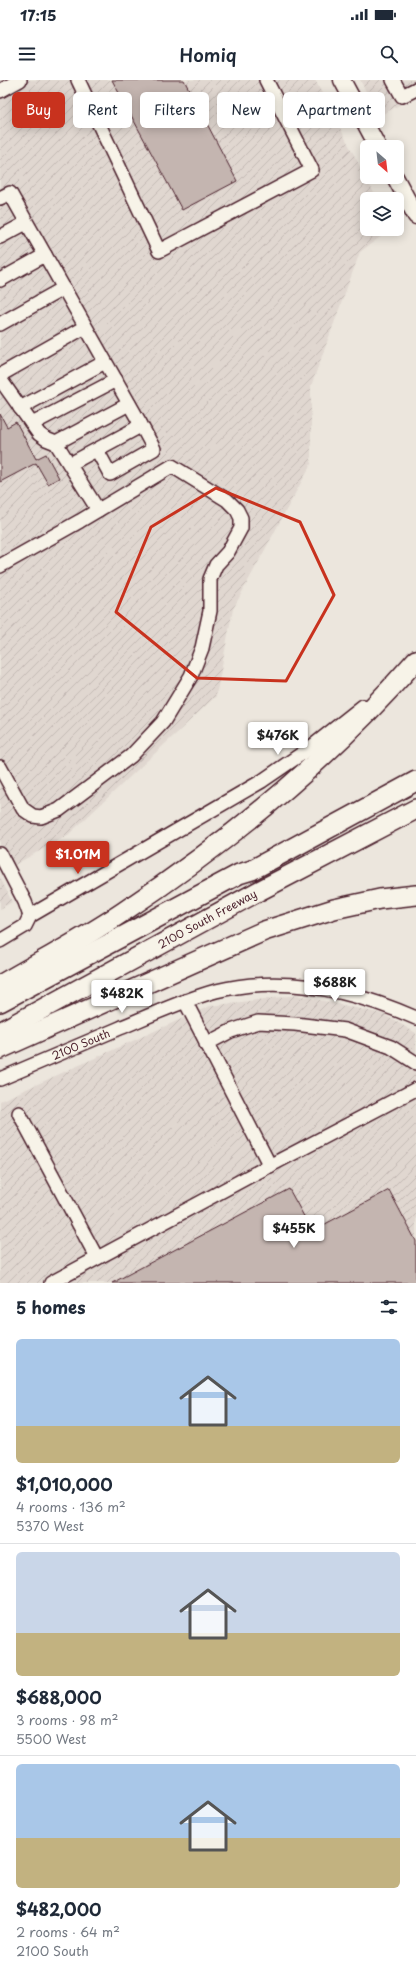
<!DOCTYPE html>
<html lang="en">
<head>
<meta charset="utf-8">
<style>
	body { margin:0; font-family:"Playpen Sans",sans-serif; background:#f6f6f7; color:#1f2937; height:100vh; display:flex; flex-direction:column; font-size:15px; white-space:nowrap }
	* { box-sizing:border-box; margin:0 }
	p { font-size:13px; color:#747a83 }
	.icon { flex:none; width:22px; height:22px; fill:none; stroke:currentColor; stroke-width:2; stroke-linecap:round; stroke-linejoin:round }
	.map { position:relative; height:1203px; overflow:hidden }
	.drawer { display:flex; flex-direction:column; background:#fff; flex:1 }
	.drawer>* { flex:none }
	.hud { position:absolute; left:12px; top:12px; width:392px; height:36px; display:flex; gap:8px }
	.needle { width:26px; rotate:152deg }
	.controls { position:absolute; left:360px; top:60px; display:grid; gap:8px }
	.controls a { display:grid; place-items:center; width:44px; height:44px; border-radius:6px; background:#fff; box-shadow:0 2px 10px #0003; font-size:20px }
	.price { position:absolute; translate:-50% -34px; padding:0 9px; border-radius:4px; background:#fff; color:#222; font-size:13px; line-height:26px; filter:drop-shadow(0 1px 2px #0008) }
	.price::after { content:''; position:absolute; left:50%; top:24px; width:12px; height:9px; margin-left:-6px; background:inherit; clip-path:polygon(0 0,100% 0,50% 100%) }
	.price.on { background:#c8321e; color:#fff }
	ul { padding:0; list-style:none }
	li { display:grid; align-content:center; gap:8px; height:212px; padding:0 16px }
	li+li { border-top:1px solid #e0e1e3 }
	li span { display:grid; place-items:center; height:124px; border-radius:6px; color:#555 }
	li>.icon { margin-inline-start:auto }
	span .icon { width:72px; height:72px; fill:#fffc; stroke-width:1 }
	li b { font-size:17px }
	h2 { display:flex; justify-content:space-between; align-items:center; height:48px; padding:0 16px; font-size:17px }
	.pill { padding:0 14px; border-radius:6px; background:#fff; box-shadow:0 2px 10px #0003; font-size:14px; line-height:36px }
	.pill.on { background:#c8321e; color:#fff }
	.status { display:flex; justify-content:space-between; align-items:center; height:28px; padding:0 20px; background:#fff; direction:ltr }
	.status svg { height:11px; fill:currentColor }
	header { display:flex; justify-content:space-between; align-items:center; height:52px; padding:0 16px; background:#fff; font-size:18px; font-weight:600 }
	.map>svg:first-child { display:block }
	.industrial { fill:url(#industrial-furrows) }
	.building { fill:#c4b5b0; stroke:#4a1f2b }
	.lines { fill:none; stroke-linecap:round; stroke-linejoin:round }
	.minor-casing { stroke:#4a1f2b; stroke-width:16 }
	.major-casing { stroke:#4a1f2b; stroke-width:19 }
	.highway-casing { stroke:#4a1f2b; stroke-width:22 }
	.minor { stroke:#f7f3e8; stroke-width:13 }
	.major { stroke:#f7f3e8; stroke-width:16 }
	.highway { stroke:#f7f3e8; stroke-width:19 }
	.marked { fill:none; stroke:#c8321e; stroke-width:3; stroke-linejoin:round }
	.labels { text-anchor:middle; stroke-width:3; stroke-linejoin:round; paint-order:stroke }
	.street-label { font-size:11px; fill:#4a1f2b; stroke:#f7f3e8 }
</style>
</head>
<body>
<div class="status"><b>17:15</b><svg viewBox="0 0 49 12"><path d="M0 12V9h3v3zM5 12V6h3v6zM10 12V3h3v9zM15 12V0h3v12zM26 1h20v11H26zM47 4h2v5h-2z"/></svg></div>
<header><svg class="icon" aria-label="menu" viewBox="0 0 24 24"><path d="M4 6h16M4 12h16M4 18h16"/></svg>Homiq<svg class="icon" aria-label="search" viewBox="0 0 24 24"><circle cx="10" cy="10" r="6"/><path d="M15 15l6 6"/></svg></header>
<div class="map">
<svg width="416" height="1203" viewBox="0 0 416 1203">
	<defs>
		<pattern id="industrial-furrows" width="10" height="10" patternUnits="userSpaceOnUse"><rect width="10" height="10" fill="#e0d7d0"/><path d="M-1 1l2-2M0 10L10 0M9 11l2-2" fill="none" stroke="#c2b8b3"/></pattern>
	</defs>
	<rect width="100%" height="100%" fill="#ece6dd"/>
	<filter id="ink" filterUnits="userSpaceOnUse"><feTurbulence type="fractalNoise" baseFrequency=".025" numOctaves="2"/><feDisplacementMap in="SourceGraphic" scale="8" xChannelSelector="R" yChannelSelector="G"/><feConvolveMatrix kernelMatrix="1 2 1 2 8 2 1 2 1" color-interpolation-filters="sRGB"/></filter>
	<g filter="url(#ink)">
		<g class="industrial">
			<path d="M0,0H315L377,119H367V149H391L360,172L311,306V384L233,529L216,616L68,755L0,793Z"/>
			<path d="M360,0H416V16L379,36Z"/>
			<path d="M0,797L12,822L0,829Z"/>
			<path d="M297,915L383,934L416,953V1203H0V1021L210,926Z"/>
		</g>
		<g class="building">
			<path d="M112,0H184L237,101L182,130Z"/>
			<path d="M0,334L7,347L16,342L36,379L46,374L59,398L48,404L36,383L0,402Z"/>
			<path d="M289,1109L312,1151L389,1110L416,1161V1203H112Z"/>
		</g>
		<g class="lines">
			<defs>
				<g id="minor">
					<path d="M78,0L159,171L312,90L266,0"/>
					<path d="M393,0L402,16L416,9"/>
					<path d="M0,11L20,0"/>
					<path d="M0,118L10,113L140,343L135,349L70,384"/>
					<path d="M0,157L26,143"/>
					<path d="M0,200L45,175"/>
					<path d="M0,244L64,208"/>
					<path d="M0,295L85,247"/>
					<path d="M0,299L39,354L46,359L56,363L98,430"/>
					<path d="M20,328L105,282"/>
					<path d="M32,344L116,300"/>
					<path d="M56,363L129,324"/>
					<path d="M97,370L110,394L154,369L140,343"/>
					<path d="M0,486L80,441L172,386L227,420L237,430L241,438V448L228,472L216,485L210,499V531L202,568L191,596L163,642L131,676L59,730L41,737L33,736L23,729L0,687"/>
					<path d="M0,774L25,822L30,836"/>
					<path d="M30,836L262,701L310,668L363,626"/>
					<path d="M0,861L25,846L30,836"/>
					<path d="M185,921L270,1086"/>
					<path d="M206,964L231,951L258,942L295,944L345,950L391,967L416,983"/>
					<path id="s1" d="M0,999C40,982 80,965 120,948C151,935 183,920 216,911C285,894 353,910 416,938"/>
					<path d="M19,1033L97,1178"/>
					<path d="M51,1203L248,1097L416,1009"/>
				</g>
				<g id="major">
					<path d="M342,0L378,67"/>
					<path d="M395,97L416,136"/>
				</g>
				<g id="highway">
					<path d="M0,905C41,881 83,859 123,832C230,761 331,678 416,580"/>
					<path d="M0,922L239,794L252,790L416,701"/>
					<path id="s2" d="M0,952L257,812L416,729"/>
					<path d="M0,969L264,851L334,829L380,819L416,815"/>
				</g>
			</defs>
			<use href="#minor" class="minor-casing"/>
			<use href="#major" class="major-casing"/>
			<use href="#highway" class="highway-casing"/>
			<use href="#minor" class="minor"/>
			<use href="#major" class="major"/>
			<use href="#highway" class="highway"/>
		</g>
	</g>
	<path class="marked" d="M216,408L300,442L334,515L286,601L197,598L116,532L151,447Z"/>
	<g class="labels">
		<g class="street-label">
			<text dy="4" stroke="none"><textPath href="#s2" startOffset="236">2100 South Freeway</textPath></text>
			<text dy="4" stroke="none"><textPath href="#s1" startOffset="88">2100 South</textPath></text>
		</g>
	</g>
</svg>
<div class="controls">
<a><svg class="needle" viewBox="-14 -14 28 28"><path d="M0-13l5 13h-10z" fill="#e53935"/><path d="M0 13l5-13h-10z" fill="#747a83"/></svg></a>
<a><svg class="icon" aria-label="layers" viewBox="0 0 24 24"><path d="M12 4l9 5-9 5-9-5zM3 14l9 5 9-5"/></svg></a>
</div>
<b class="price" style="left:278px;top:676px">$476K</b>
<b class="price on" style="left:78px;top:795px">$1.01M</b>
<b class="price" style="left:335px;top:923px">$688K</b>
<b class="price" style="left:122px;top:934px">$482K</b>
<b class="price" style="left:294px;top:1169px">$455K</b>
<div class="hud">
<a class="pill on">Buy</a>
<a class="pill">Rent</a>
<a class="pill">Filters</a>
<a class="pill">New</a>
<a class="pill">Apartment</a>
</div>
</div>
<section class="drawer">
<h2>5 homes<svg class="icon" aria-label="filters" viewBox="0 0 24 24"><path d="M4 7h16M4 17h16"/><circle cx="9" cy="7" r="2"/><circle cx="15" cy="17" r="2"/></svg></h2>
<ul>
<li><span style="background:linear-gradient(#a9c7e8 70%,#c2b280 0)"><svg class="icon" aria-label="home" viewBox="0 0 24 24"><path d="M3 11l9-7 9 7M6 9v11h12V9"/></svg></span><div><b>$1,010,000</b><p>4 rooms · 136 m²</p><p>5370 West</p></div></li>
<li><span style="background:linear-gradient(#c9d6e8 65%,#c2b280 0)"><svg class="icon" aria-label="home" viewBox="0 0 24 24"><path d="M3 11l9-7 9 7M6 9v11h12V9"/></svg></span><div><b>$688,000</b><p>3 rooms · 98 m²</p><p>5500 West</p></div></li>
<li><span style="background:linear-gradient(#a9c7e8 60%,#c2b280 0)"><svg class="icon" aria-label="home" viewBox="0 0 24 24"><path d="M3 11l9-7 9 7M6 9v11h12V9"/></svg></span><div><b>$482,000</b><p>2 rooms · 64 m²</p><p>2100 South</p></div></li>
</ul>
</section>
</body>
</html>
